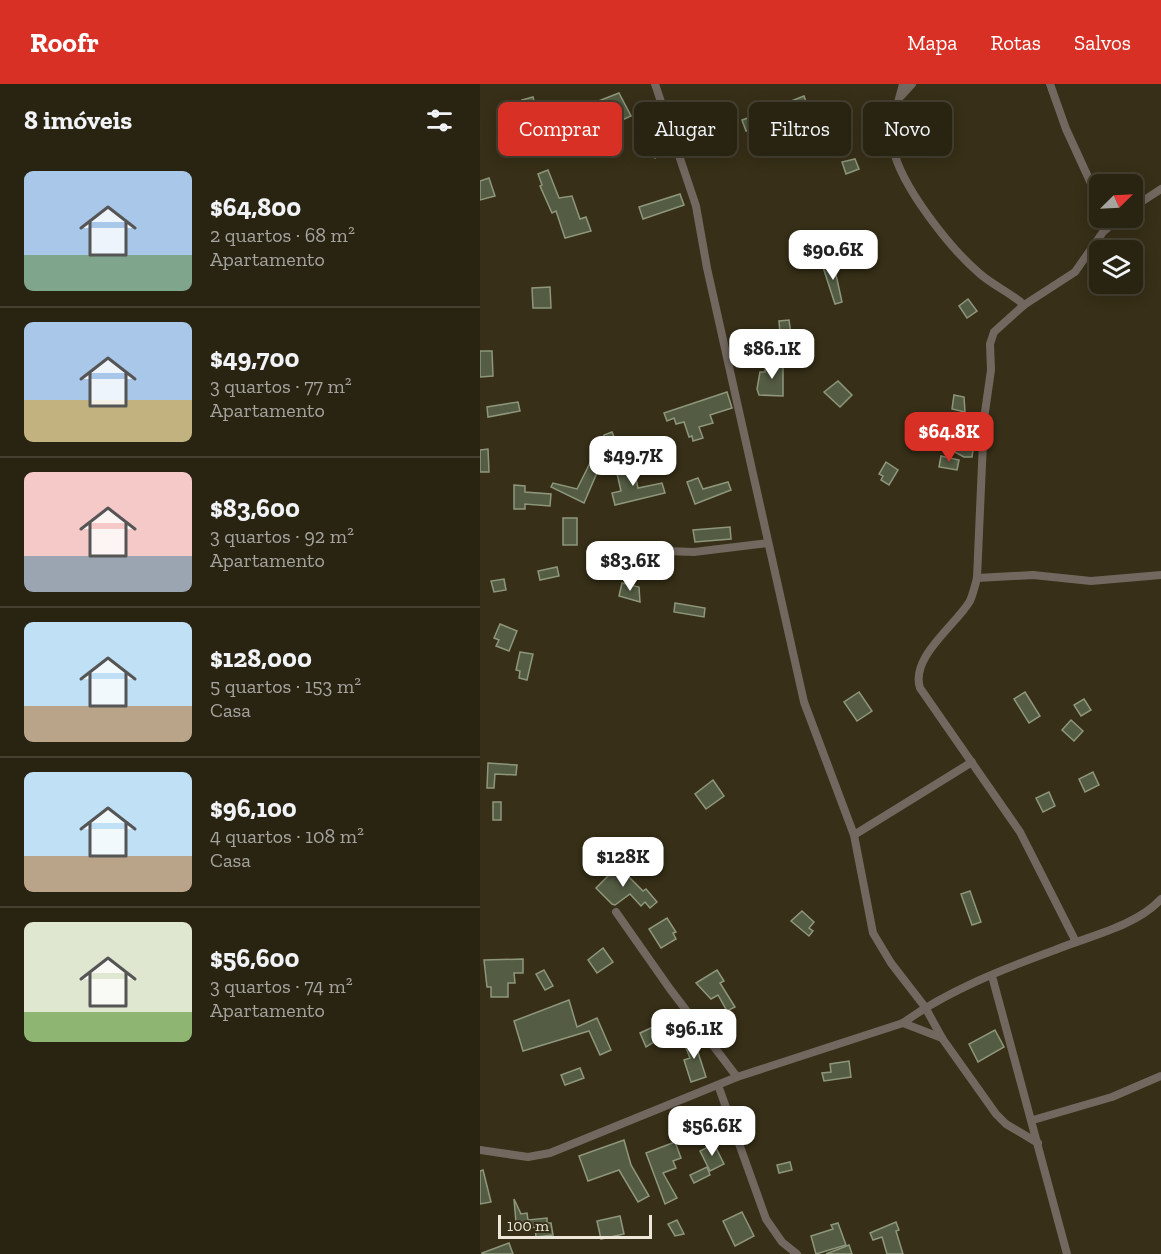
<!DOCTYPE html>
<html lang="pt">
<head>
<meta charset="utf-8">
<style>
	body { margin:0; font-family:"Zilla Slab",serif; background:#312b1a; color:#f1f3f6; height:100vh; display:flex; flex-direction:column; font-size:22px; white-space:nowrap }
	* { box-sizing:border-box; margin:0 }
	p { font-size:20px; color:#a5a49f }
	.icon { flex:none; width:33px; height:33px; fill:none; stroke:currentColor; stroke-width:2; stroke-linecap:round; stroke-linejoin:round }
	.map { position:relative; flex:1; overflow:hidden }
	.panel { display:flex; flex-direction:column; background:#292311; width:480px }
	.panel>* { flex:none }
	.banner { position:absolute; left:18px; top:18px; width:570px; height:54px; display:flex; gap:12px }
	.needle { width:39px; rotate:66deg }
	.tools { position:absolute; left:609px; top:90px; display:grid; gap:12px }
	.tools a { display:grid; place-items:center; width:54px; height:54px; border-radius:9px; background:#292311; box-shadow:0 3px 15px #0003,0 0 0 2px #454031; font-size:30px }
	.scale { position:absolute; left:18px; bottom:15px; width:154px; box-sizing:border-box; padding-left:6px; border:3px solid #ede7d9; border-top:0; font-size:16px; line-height:21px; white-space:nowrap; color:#ede7d9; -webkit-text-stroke:4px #372f17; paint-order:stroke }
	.price { position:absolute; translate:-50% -51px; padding:0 14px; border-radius:12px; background:#fff; color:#222; font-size:20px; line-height:39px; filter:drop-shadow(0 2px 3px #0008) }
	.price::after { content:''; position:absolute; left:50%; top:36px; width:18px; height:14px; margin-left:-9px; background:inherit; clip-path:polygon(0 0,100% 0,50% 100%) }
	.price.current { background:#d93025; color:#fff }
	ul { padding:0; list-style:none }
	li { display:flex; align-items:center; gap:18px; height:150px; padding:0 24px }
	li+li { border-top:2px solid #454031 }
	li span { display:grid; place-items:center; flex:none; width:168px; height:120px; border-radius:9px; color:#555 }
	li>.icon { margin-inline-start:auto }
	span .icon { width:72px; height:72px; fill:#fffc; stroke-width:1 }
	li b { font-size:26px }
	h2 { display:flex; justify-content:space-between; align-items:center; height:72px; padding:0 24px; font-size:26px }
	.chip { padding:0 21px; border-radius:9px; background:#292311; box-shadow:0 3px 15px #0003,0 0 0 2px #454031; font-size:21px; line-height:54px }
	.chip.current { background:#d93025; color:#fff }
	header { display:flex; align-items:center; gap:36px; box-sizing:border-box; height:84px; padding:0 30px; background:#d93025; color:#fff }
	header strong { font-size:28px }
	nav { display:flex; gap:33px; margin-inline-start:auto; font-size:21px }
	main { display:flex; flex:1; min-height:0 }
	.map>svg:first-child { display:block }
	.building { fill:#545c43; stroke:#8e977c; stroke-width:1.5 }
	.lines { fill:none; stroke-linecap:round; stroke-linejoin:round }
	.minor { stroke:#726860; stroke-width:8 }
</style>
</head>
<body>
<header>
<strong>Roofr</strong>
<nav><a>Mapa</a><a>Rotas</a><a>Salvos</a></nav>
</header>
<main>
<section class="panel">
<h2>8 imóveis<svg class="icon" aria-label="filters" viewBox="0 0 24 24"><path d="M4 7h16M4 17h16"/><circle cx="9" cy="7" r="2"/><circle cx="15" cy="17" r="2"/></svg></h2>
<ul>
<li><span style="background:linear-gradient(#a9c7e8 70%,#7fa58c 0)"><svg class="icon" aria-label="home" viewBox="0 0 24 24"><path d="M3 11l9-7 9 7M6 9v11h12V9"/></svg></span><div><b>$64,800</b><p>2 quartos · 68 m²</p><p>Apartamento</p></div></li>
<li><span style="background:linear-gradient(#a9c7e8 65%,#c2b280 0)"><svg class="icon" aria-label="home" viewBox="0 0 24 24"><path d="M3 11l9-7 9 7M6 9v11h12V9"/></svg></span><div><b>$49,700</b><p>3 quartos · 77 m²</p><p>Apartamento</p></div></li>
<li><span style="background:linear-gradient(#f6c9c9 70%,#9aa5b1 0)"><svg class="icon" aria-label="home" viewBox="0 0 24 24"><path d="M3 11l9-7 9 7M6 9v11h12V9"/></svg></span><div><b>$83,600</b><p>3 quartos · 92 m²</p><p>Apartamento</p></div></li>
<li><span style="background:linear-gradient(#bfe0f5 70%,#b9a48a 0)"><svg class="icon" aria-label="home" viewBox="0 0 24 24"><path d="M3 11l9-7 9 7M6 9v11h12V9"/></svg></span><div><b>$128,000</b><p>5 quartos · 153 m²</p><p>Casa</p></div></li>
<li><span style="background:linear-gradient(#bfe0f5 70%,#b9a48a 0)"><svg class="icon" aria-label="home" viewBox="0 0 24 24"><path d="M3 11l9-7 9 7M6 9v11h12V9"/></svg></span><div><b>$96,100</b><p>4 quartos · 108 m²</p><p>Casa</p></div></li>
<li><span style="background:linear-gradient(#dfe7d0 75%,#8fb573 0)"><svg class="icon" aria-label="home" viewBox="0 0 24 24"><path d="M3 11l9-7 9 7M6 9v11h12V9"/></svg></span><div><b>$56,600</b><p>3 quartos · 74 m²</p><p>Apartamento</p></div></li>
</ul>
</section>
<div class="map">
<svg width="681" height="1170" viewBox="0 0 681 1170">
	<rect width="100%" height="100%" fill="#372f17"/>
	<g class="building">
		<path d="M139,9L151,32L125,44L116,18Z"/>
		<path d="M324,12L327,20L309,28L306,19Z"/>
		<path d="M53,13L60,42L50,45L40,21L44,20L42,16Z"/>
		<path d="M285,28L290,39L266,47L262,36Z"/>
		<path d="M175,48L183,70L175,74L166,51Z"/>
		<path d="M375,75L379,85L366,90L362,78Z"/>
		<path d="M68,86L79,114L92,112L100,135L106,133L111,147L85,154L76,127L72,129L60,102L62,101L58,90Z"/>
		<path d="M9,94L15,112L0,116V97Z"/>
		<path d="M200,110L204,121L163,135L159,123Z"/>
		<path d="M353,177L362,218L355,220L342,180Z"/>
		<path d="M70,203L71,224H53L52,204Z"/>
		<path d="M488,215L497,227L487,234L479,222Z"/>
		<path d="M309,236L314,272L302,273L299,237Z"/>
		<path d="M0,267H12L13,292L0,293Z"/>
		<path d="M285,277L303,278V312L279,311L277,305L280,288H285Z"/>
		<path d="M358,297L372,311L360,323L344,308Z"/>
		<path d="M247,308L252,324L230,331L233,339L219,343L223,354L213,357L212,352L209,353L204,338L196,340L194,334L187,337L184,329Z"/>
		<path d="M474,311L484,313L485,328L472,325Z"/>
		<path d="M38,318L40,327L8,333L7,323Z"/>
		<path d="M457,342L471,348L495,352L492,373H484L450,355Z"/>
		<path d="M132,348L135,355L132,362L129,361L104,419L71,403L73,399L97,405L124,351Z"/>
		<path d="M8,365L9,388H0V366Z"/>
		<path d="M461,372L479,376L477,386L459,383Z"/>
		<path d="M406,378L418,386L409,401L401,396L403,392L399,390Z"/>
		<path d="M153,381L158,404L182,399L185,409L135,421L132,409L141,407L136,385Z"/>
		<path d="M218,394L223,405L248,398L251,406L215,420L207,398Z"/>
		<path d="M34,401L45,402V408L71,410L70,422L45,420V425H34Z"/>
		<rect x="83" y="434" width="14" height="27"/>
		<path d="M250,443L251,455L215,458L213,446Z"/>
		<path d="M77,483L79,492L60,496L58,487Z"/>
		<path d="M24,495L26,506L14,508L11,497Z"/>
		<path d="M142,499L159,503L160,518L139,512Z"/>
		<path d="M195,519L225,524L224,533L194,528Z"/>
		<path d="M20,540L37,547L29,567L16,562L19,556L14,554Z"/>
		<path d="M40,568L53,570L47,596L39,594L40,587L36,586Z"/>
		<path d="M379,608L392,627L377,637L364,618Z"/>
		<path d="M545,608L560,632L549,639L534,615Z"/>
		<path d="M604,615L611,626L601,632L594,621Z"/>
		<path d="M591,636L603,647L594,657L582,646Z"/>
		<path d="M8,679L37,681L36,691L15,690L14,704H7Z"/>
		<path d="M613,688L619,701L605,708L599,695Z"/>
		<path d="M233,696L244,712L226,725L215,710Z"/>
		<path d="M569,708L575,722L563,728L556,714Z"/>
		<rect x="13" y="718" width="8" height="18"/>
		<path d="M127,762L137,773L129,780L119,769Z"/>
		<path d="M135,779L163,807L166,805L177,818L170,824L165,818L161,822L150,810L135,821L132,820L116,804L128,792L125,789Z"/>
		<path d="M490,807L501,838L492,841L481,810Z"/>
		<path d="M322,827L334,838L329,844L333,847L329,852L311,837Z"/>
		<path d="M187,834L196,848L193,849L196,855L181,864L169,845Z"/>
		<path d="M123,864L133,878L117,889L108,876Z"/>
		<path d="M43,875V889H34L35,899H28V913H11V903H7L4,876Z"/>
		<path d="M64,886L73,902L65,906L56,890Z"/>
		<path d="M237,886L244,897L240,899L255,923L247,927L238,911L231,915L216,899Z"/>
		<path d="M89,916L97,943L117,934L131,966L120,971L109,947L43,967L34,937Z"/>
		<path d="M173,943L179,955L166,963L160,949Z"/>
		<path d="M515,946L524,963L498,978L489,960Z"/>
		<path d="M218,952L223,959L216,962L226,993L211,998L204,976L210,974L204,959Z"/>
		<path d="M369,977L371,993L344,997L342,989L351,988L350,980Z"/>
		<path d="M100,984L104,994L85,1001L81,991Z"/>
		<path d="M144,1056L151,1081L169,1112L158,1118L139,1086L108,1097L99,1072Z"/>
		<path d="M195,1058L201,1074L193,1077L196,1084L183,1089L197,1114L185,1120L166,1069Z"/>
		<path d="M234,1060L244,1080L230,1087L220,1067Z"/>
		<path d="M310,1078L312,1086L299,1089L297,1081Z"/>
		<path d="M227,1083L230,1091L214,1099L210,1091Z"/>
		<path d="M3,1086L11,1118L0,1120V1087Z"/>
		<path d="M34,1115L41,1130L47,1129L48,1136L67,1134V1139H71L73,1151L56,1153L55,1143L40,1146L39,1139H36Z"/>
		<path d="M262,1128L274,1152L255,1162L243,1137Z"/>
		<path d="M140,1132L144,1150L121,1155L117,1137Z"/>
		<path d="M197,1136L204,1150L195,1152L188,1140Z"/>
		<path d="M416,1138L419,1146L416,1147L423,1170H407L402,1153L393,1156L390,1149Z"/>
		<path d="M358,1139L366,1161L336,1170L331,1152L353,1145L351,1141Z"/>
		<path d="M29,1159L33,1170H2V1169Z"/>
		<path d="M369,1161L372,1170H346Z"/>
	</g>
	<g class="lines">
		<g class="minor">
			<path d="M175,0L216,122L227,184L324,618L374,751L393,849L411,879L445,923L462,954L516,1030L526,1040L558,1059"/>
			<path d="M423,0C418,20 409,42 413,64C421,102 469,163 499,189C512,201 530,208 544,221"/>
			<path d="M570,0L586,45L620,119"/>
			<path d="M421,12L432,0"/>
			<path d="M652,124L681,105"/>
			<path d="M157,466L214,468L288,459"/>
			<path d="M497,494L553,491L611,497L681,491"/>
			<path d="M374,751L492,678"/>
			<path d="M136,828L190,905L257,993"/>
			<path d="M596,858L540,748L440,604C430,573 476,541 490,517C493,510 495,502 497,494L504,335L511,286L510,260L514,248L544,221L595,188L623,148L639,134"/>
			<path d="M512,892L587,1170"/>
			<path d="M423,939L462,954"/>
			<path d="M238,1001L286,1135L302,1158L317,1170"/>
			<path d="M553,1036L632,1013L681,992"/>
			<path d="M0,1066L48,1073L70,1069L257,993L423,939C467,907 523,885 575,866C609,852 655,843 681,815"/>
		</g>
	</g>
</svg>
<div class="tools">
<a><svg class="needle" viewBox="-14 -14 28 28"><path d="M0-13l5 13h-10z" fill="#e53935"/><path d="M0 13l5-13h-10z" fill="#a5a49f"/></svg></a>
<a><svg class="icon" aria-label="layers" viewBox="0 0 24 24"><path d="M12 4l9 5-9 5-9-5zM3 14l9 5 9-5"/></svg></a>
</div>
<div class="scale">100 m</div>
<b class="price" style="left:353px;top:197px">$90.6K</b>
<b class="price" style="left:292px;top:296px">$86.1K</b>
<b class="price current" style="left:469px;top:379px">$64.8K</b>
<b class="price" style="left:153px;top:403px">$49.7K</b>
<b class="price" style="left:150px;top:508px">$83.6K</b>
<b class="price" style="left:143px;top:804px">$128K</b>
<b class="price" style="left:214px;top:976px">$96.1K</b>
<b class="price" style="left:232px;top:1073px">$56.6K</b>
<div class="banner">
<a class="chip current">Comprar</a>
<a class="chip">Alugar</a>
<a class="chip">Filtros</a>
<a class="chip">Novo</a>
</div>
</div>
</main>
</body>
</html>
